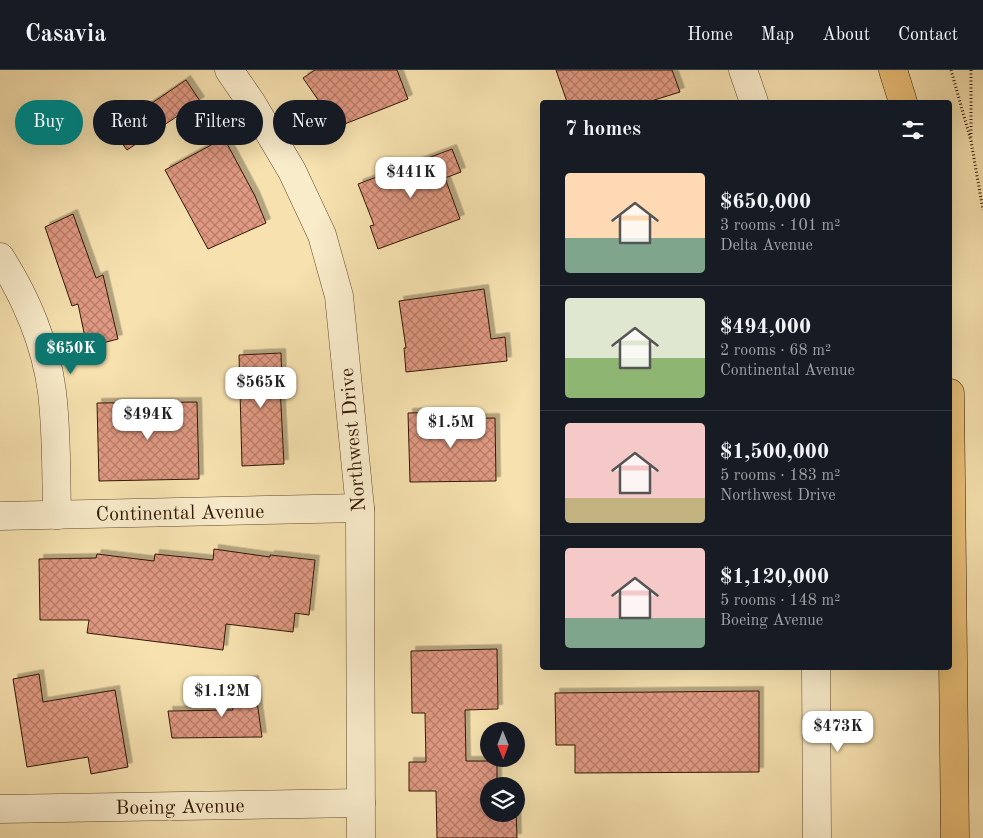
<!DOCTYPE html>
<html lang="en">
<head>
<meta charset="utf-8">
<style>
	body { margin:0; font-family:"Old Standard TT",serif; background:#242831; color:#f1f3f6; height:100vh; display:flex; flex-direction:column; font-size:19px; white-space:nowrap }
	* { box-sizing:border-box; margin:0 }
	p { font-size:16px; color:#9ea1a6 }
	.icon { flex:none; width:28px; height:28px; fill:none; stroke:currentColor; stroke-width:2; stroke-linecap:round; stroke-linejoin:round }
	.map { position:relative; flex:1; overflow:hidden }
	.panel { position:absolute; left:540px; top:30px; width:412px; height:570px; display:flex; flex-direction:column; background:#171b24; border-radius:5px; box-shadow:0 5px 20px #0002 }
	.panel>* { flex:none }
	.banner { position:absolute; left:15px; top:30px; width:450px; height:45px; display:flex; gap:10px }
	.needle { width:32px; rotate:179deg }
	.buttons { position:absolute; left:480px; top:652px; display:grid; gap:10px }
	.buttons a { display:grid; place-items:center; width:45px; height:45px; border-radius:50%; background:#171b24; box-shadow:0 5px 20px #0002; font-size:25px }
	.price { position:absolute; translate:-50% -42px; padding:0 11px; border-radius:10px; background:#fff; color:#222; font-size:16px; line-height:32px; filter:drop-shadow(0 1px 2px #0008) }
	.price::after { content:''; position:absolute; left:50%; top:30px; width:15px; height:11px; margin-left:-8px; background:inherit; clip-path:polygon(0 0,100% 0,50% 100%) }
	.price.active { background:#0f766e; color:#fff }
	ul { padding:0; list-style:none }
	li { display:flex; align-items:center; gap:15px; height:125px; padding:0 25px }
	li+li { border-top:1px solid #363941 }
	li span { display:grid; place-items:center; flex:none; width:140px; height:100px; border-radius:5px; color:#555 }
	li>.icon { margin-inline-start:auto }
	span .icon { width:60px; height:60px; fill:#fffc; stroke-width:1 }
	li b { font-size:21px }
	h2 { display:flex; justify-content:space-between; align-items:center; height:60px; padding:0 25px; font-size:21px }
	.tag { padding:0 18px; border-radius:22px; background:#171b24; box-shadow:0 5px 20px #0002; font-size:18px; line-height:45px }
	.tag.active { background:#0f766e; color:#fff }
	header { display:flex; align-items:center; gap:30px; box-sizing:border-box; height:70px; padding:0 25px; background:#171b24; border-bottom:1px solid #363941 }
	header strong { font-size:24px }
	nav { display:flex; gap:28px; margin-inline-start:auto; font-size:18px }
	.map>svg:first-child { display:block }
	.building { fill:url(#building-cross-hatch); stroke:#311705; filter:url(#shadow) }
	.lines { fill:none; stroke-linecap:round; stroke-linejoin:round }
	.minor-casing { stroke:#624a30; stroke-width:29 }
	.major-casing { stroke:#311705; stroke-width:29 }
	.path { stroke:#311705; stroke-width:3; stroke-dasharray:1 2.5; stroke-linecap:butt }
	.minor { stroke:#f9eccb; stroke-width:28 }
	.major { stroke:#ebc078; stroke-width:28 }
	.labels { text-anchor:middle; stroke-width:5; stroke-linejoin:round; paint-order:stroke }
	.street-label { font-size:20px; fill:#311705; stroke:#f9eccb }
</style>
</head>
<body>
<header>
<strong>Casavia</strong>
<nav><a>Home</a><a>Map</a><a>About</a><a>Contact</a></nav>
</header>
<div class="map">
<svg width="983" height="768" viewBox="0 0 983 768">
	<defs>
		<pattern id="building-cross-hatch" width="8" height="8" patternUnits="userSpaceOnUse" patternTransform="scale(1.25)"><rect width="8" height="8" fill="#e09982"/><path d="M0 0l8 8M0 8l8-8" fill="none" stroke="#b67c68"/></pattern>
		<filter id="shadow"><feDropShadow dx="4.5" dy="-4.5" stdDeviation="0" flood-color="#0004"/></filter>
	</defs>
	<rect width="100%" height="100%" fill="#f6e1af"/>
	<filter id="stains"><feTurbulence type="fractalNoise" baseFrequency=".004" numOctaves="4"/><feColorMatrix values="0 0 0 0 .2 0 0 0 0 .09 0 0 0 0 .02 0 0 0 .5 -.17"/></filter>
	<radialGradient id="worn" r=".72"><stop offset=".6" stop-color="#630" stop-opacity="0"/><stop offset="1" stop-color="#630" stop-opacity=".3"/></radialGradient>
	<g class="building">
		<path d="M315,0H397L408,29L332,59L323,37L303,8Z"/>
		<path d="M556,0H672L680,22L648,32H567Z"/>
		<path d="M186,10L200,31L127,80L112,60Z"/>
		<path d="M224,68L255,126L266,153L208,179L165,100Z"/>
		<path d="M452,79L461,102L445,108L460,149L378,179L370,156L374,155L358,114Z"/>
		<path d="M73,144L96,208L103,205L118,269L87,277L78,234L72,236L45,157Z"/>
		<path d="M484,219L491,269L505,267L507,291L406,302L404,278H406L399,231Z"/>
		<path d="M281,283L282,316H280L284,394L242,396L239,285Z"/>
		<path d="M197,332L199,409L99,411L97,333Z"/>
		<path d="M442,342V349L495,348L496,411L410,412L408,343Z"/>
		<path d="M214,479L270,487V485L315,490L309,545L295,543L293,562L226,554L223,580L87,563L89,550H40L39,489L96,488L97,484L154,491L155,484L213,490Z"/>
		<path d="M497,579L498,639L465,640L466,691H497V716H489V744H516V740L517,768H437L436,721H409V692H426L425,643H412L411,581Z"/>
		<path d="M39,604L43,632L115,620L128,697L91,704L88,687L27,697L13,609Z"/>
		<path d="M254,610L262,667L172,668L168,641L233,640L229,613Z"/>
		<path d="M759,621V702L575,703V675H556L555,623Z"/>
	</g>
	<g class="lines">
		<defs>
			<g id="minor">
				<path d="M229,0L251,32L292,101L322,165L339,226L360,438L361,768"/>
				<path d="M743,0L754,32"/>
				<path d="M0,187C26,227 46,275 52,322C57,363 56,404 57,445"/>
				<path d="M0,446L360,438"/>
				<path d="M816,598L817,768"/>
				<path d="M0,739L361,733"/>
			</g>
			<g id="major">
				<path d="M893,0L903,32"/>
				<path d="M950,323L955,768"/>
			</g>
		</defs>
		<use href="#minor" class="minor-casing"/>
		<use href="#major" class="major-casing"/>
		<g class="path">
			<path d="M951,0L971,71L983,140"/>
			<path d="M971,0V67"/>
		</g>
		<use href="#minor" class="minor"/>
		<use href="#major" class="major"/>
	</g>
	<g class="labels">
		<g class="street-label">
			<text transform="translate(352 370) rotate(-95)" y="7">Northwest Drive</text>
			<text transform="translate(180 442) rotate(-1)" y="7">Continental Avenue</text>
			<text transform="translate(180 736) rotate(-1)" y="7">Boeing Avenue</text>
		</g>
	</g>
	<rect width="100%" height="100%" filter="url(#stains)"/>
	<rect width="100%" height="100%" fill="url(#worn)"/>
</svg>
<div class="buttons">
<a><svg class="needle" viewBox="-14 -14 28 28"><path d="M0-13l5 13h-10z" fill="#e53935"/><path d="M0 13l5-13h-10z" fill="#9ea1a6"/></svg></a>
<a><svg class="icon" aria-label="layers" viewBox="0 0 24 24"><path d="M12 4l9 5-9 5-9-5zM3 14l9 5 9-5"/></svg></a>
</div>
<b class="price" style="left:411px;top:129px">$441K</b>
<b class="price active" style="left:71px;top:305px">$650K</b>
<b class="price" style="left:261px;top:339px">$565K</b>
<b class="price" style="left:148px;top:371px">$494K</b>
<b class="price" style="left:451px;top:379px">$1.5M</b>
<b class="price" style="left:222px;top:648px">$1.12M</b>
<b class="price" style="left:838px;top:683px">$473K</b>
<div class="banner">
<a class="tag active">Buy</a>
<a class="tag">Rent</a>
<a class="tag">Filters</a>
<a class="tag">New</a>
</div>
<section class="panel">
<h2>7 homes<svg class="icon" aria-label="filters" viewBox="0 0 24 24"><path d="M4 7h16M4 17h16"/><circle cx="9" cy="7" r="2"/><circle cx="15" cy="17" r="2"/></svg></h2>
<ul>
<li><span style="background:linear-gradient(#ffd9b3 65%,#7fa58c 0)"><svg class="icon" aria-label="home" viewBox="0 0 24 24"><path d="M3 11l9-7 9 7M6 9v11h12V9"/></svg></span><div><b>$650,000</b><p>3 rooms · 101 m²</p><p>Delta Avenue</p></div></li>
<li><span style="background:linear-gradient(#dfe7d0 60%,#8fb573 0)"><svg class="icon" aria-label="home" viewBox="0 0 24 24"><path d="M3 11l9-7 9 7M6 9v11h12V9"/></svg></span><div><b>$494,000</b><p>2 rooms · 68 m²</p><p>Continental Avenue</p></div></li>
<li><span style="background:linear-gradient(#f6c9c9 75%,#c2b280 0)"><svg class="icon" aria-label="home" viewBox="0 0 24 24"><path d="M3 11l9-7 9 7M6 9v11h12V9"/></svg></span><div><b>$1,500,000</b><p>5 rooms · 183 m²</p><p>Northwest Drive</p></div></li>
<li><span style="background:linear-gradient(#f6c9c9 70%,#7fa58c 0)"><svg class="icon" aria-label="home" viewBox="0 0 24 24"><path d="M3 11l9-7 9 7M6 9v11h12V9"/></svg></span><div><b>$1,120,000</b><p>5 rooms · 148 m²</p><p>Boeing Avenue</p></div></li>
</ul>
</section>
</div>
</body>
</html>
